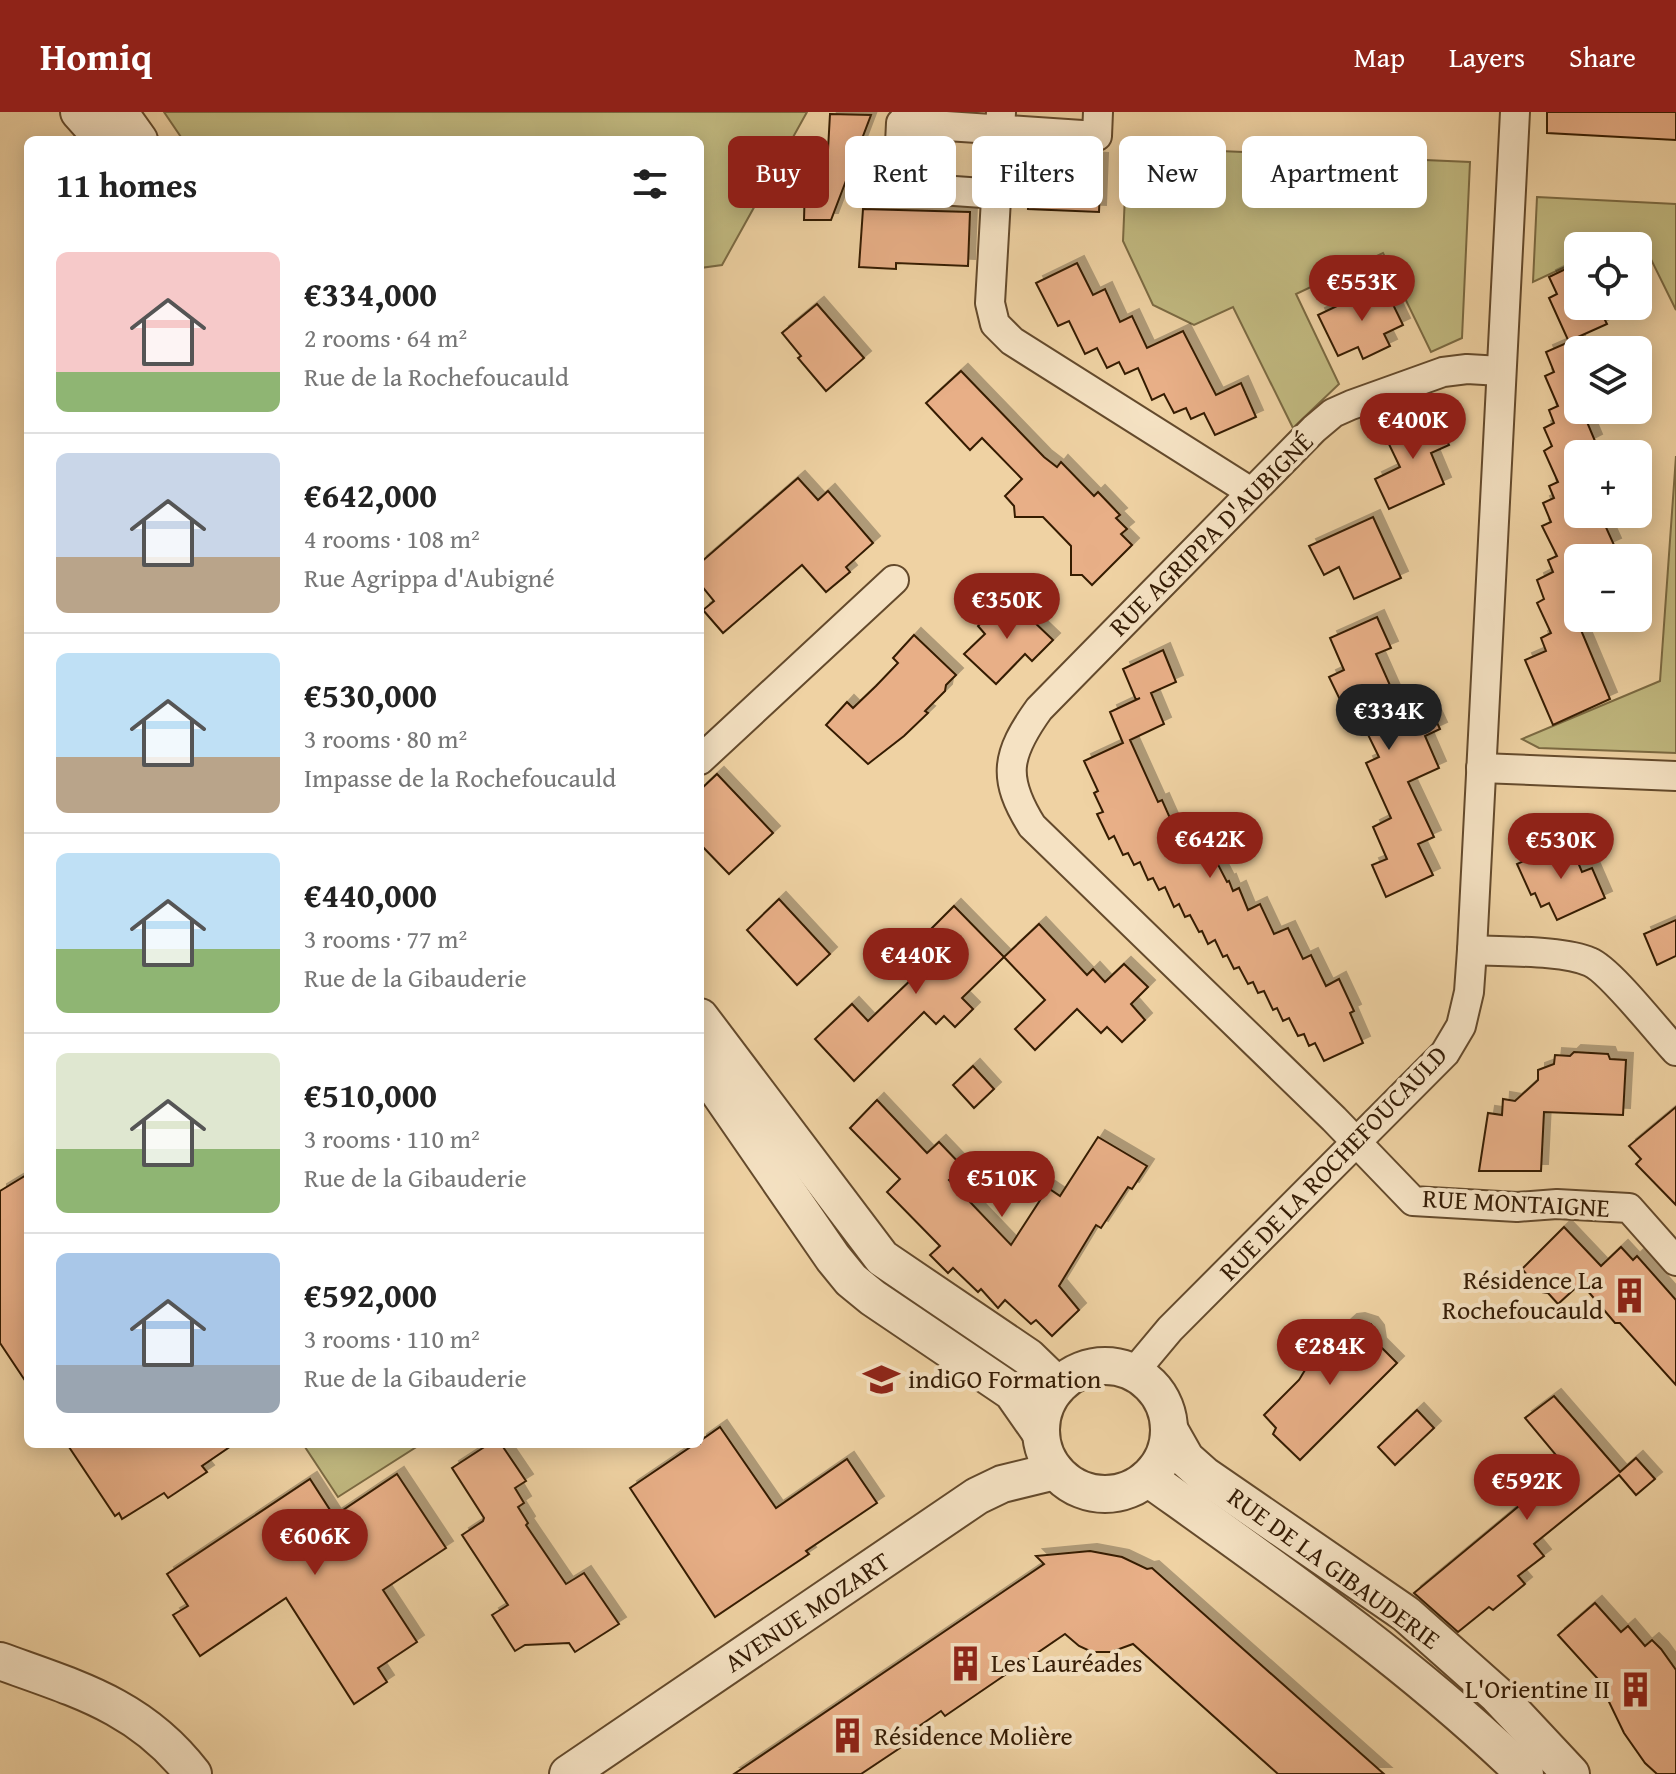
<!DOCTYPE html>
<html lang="en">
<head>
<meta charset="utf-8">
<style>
	body { margin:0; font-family:"Gentium Book Plus",serif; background:#f6f6f6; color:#222; height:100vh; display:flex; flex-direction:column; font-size:30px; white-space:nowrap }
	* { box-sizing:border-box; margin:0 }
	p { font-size:26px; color:#767676 }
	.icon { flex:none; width:44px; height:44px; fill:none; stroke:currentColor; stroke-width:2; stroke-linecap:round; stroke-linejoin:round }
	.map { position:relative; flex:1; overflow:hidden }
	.drawer { position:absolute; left:24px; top:24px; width:680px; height:1312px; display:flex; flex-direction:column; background:#fff; border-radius:12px; box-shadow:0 4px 20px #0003 }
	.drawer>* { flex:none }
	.hud { position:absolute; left:728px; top:24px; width:760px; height:72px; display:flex; gap:16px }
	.controls { position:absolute; left:1564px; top:120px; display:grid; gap:16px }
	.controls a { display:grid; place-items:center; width:88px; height:88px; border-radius:12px; background:#fff; box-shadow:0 4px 20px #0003; font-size:40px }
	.price { position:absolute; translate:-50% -68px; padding:0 18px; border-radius:28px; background:#8f2418; color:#fff; font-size:26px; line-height:52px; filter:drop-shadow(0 2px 4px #0008) }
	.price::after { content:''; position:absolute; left:50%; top:48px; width:24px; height:18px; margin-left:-12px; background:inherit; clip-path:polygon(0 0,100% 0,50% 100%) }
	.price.current { background:#222; color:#fff }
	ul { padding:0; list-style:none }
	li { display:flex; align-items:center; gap:24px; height:200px; padding:0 32px }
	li+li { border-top:2px solid #e0e0e0 }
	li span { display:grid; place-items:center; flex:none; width:224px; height:160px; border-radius:12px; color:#555 }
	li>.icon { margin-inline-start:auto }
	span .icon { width:96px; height:96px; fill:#fffc; stroke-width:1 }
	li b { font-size:34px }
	h2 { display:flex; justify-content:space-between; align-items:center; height:96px; padding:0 32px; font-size:34px }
	.chip { padding:0 28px; border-radius:12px; background:#fff; box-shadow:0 4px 20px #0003; font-size:28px; line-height:72px }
	.chip.current { background:#8f2418; color:#fff }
	header { display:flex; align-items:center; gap:48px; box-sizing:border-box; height:112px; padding:0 40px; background:#8f2418; color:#fff }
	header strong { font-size:38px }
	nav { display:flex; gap:44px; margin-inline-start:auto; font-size:28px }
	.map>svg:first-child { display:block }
	.green { fill:#c1b980; stroke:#7b6a42; stroke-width:2 }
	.building { fill:#e8af87; stroke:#351c05; stroke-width:2; filter:url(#shadow) }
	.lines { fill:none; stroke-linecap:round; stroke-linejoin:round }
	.minor-casing { stroke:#644a2c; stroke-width:32 }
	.tertiary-casing { stroke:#644a2c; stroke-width:40 }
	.minor { stroke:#f5e2c3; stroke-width:28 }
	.tertiary { stroke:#f5e2c3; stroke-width:36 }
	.labels { text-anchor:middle; stroke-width:8; stroke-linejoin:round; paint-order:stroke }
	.street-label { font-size:26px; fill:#351c05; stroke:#f5e2c3 }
	.poi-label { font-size:26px; fill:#351c05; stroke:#f5e2c3; text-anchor:start }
</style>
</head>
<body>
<header>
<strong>Homiq</strong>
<nav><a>Map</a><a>Layers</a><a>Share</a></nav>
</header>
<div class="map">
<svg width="1676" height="1662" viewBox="0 0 1676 1662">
	<defs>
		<filter id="shadow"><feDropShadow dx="7" dy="-7" stdDeviation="0" flood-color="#0004"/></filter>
	</defs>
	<rect width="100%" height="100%" fill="#efd2a3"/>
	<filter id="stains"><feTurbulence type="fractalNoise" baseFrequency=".0025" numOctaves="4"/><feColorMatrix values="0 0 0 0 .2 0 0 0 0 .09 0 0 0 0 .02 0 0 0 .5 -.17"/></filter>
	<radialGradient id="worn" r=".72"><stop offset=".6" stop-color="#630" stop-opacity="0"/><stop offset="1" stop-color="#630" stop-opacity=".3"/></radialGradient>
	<g class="green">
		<path d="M164,0H807L722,153L700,156V28H183Z"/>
		<path d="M1127,35L1470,50L1462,226L1431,240L1383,141L1296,182L1339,272L1293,316L1233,195L1194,213L1153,193L1123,129Z"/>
		<path d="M1537,85L1676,92V198L1638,121L1611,134H1578V149L1533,170Z"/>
		<path d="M1676,344V641L1539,636L1522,627L1660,569Z"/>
		<path d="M303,1332H421L338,1385Z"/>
	</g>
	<g class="building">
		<path d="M1547,0H1676V28L1547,21Z"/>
		<path d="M830,2L871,3L831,108H804L805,71L810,72L812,37L828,38Z"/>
		<path d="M1031,44L1101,48L1099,100L1028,97Z"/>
		<path d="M863,97L970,100L968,154L896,151V157L859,155Z"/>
		<path d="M1077,151L1093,183L1105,177L1120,210L1132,204L1147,236L1183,219L1216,283L1241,271L1256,305L1215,323L1204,301L1191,307L1186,296L1174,301L1164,282L1152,288L1138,256L1125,262L1119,250L1107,256L1097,236L1085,242L1069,209L1058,214L1036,171Z"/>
		<path d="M1578,151V194H1598L1607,212L1578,225V298H1582L1595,329L1585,334L1589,342H1578V413L1600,402L1614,433L1585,446H1578V511L1610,587L1553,613L1525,548L1546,539L1541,526L1551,521L1537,491L1544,487L1537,468L1553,460L1548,448L1557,444L1542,414L1551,410L1543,391L1554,386L1549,374L1558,370L1544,339L1552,334L1544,316L1554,311L1549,298L1558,294L1545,264L1554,260L1546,240L1569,230L1549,186L1557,182L1549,165Z"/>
		<path d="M1383,172L1403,213L1384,222L1390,234L1363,247L1358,235L1338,244L1318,203Z"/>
		<path d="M817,192L864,246L826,279L798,246L801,244L782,221Z"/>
		<path d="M961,259L1044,345L1057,355L1061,350L1094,384L1098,380L1120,403L1116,406L1127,417L1121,422L1132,433L1092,473L1082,463H1071V434L1043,405H1015L1014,394L1005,384L1022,367L982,326L970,338L926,291Z"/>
		<path d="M1435,301L1449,333L1431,341L1444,372L1389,397L1375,367L1400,355L1385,324Z"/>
		<path d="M798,366L818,388L828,379L873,431L846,455L850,460L826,480L802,453L723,521L703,498L714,489L700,472V451Z"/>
		<path d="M1373,405L1401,466L1354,487L1339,455L1324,463L1309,434Z"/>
		<path d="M1008,485L1053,528L1032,549L1025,542L996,572L964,542L985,522L978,514Z"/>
		<path d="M1377,505L1391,536L1376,542L1401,598L1426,587L1440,617L1425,624L1439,656L1408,670L1434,725L1418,732L1433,763L1386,785L1372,753L1387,747L1373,715L1391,706L1366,651L1379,645L1353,592L1344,596L1329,565L1344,558L1330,526Z"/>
		<path d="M914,523L956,563L946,573L945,579L925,599L928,601L904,624L868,652L826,613L847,590L853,596L876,574L898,551L893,546Z"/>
		<path d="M1163,538L1176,570L1151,581L1164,612L1130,628L1158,690L1162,688L1189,749L1211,739L1227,770L1229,769L1233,779L1239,776L1248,798L1260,792L1274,822L1288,816L1303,847L1311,843L1326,874L1339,867L1354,899L1350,901L1363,931L1324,949L1315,931L1309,934L1304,922L1298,924L1289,906L1283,909L1277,896L1273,898L1264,879L1258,881L1253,870L1248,872L1239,855L1234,857L1227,843L1223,845L1215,828L1208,832L1202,819L1199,820L1190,803L1185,805L1179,792L1174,795L1165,775L1159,778L1153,766L1148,768L1140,750L1134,753L1128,741L1123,743L1114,724L1109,727L1097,702L1103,700L1094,681L1098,679L1084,649L1123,631L1110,600L1140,586L1136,588L1123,557Z"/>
		<path d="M717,662L773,721L729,762L700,732V678Z"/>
		<path d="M1569,729L1582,760L1592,756L1605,786L1557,808L1549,791L1541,795L1535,781L1531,783L1517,752Z"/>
		<path d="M779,787L830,842L797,873L747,818Z"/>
		<path d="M954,794L1004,845L962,886L973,897L955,915L944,904L936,912L924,900L854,969L815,927L852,892L868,909L941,839L925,823Z"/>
		<path d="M1676,808V844L1657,853L1644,822Z"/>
		<path d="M1039,812L1087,863L1093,857L1105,870L1124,852L1148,875L1131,892L1145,908L1122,930L1107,915L1101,921L1077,897L1035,938L1015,917L1045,888L1004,845Z"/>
		<path d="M1574,940L1608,942L1610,947L1626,948L1623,1003L1544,1000L1541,1059H1479L1488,1001L1502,1003L1503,987L1515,989L1538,968V958L1554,952L1555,943L1570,944Z"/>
		<path d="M973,954L994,977L974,996L953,973Z"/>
		<path d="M877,988L927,1041L939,1030L963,1055L949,1068L1011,1133L1048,1076L1060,1084L1098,1025L1147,1054L1132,1077L1128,1075L1101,1116L1096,1113L1059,1174L1079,1198L1052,1224L1036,1208L1031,1212L1005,1188L998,1196L981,1177L978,1180L953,1156L948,1161L930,1143L940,1134L887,1080L900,1067L850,1016Z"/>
		<path d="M1676,995V1093L1636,1052L1641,1047L1629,1034Z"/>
		<path d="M28,1062V1273L0,1231V1079Z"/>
		<path d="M1564,1115L1601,1154L1621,1135L1633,1148L1637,1144L1676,1188V1273L1620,1211H1615L1581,1171L1558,1192L1548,1181L1542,1180L1522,1157Z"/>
		<path d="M1350,1209L1358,1208L1371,1212L1377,1220L1379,1233L1397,1251L1300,1348L1273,1322L1276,1316L1264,1303L1299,1268L1316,1240Z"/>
		<path d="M1554,1284L1620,1360L1636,1346L1655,1367L1636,1383L1619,1363L1534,1432L1544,1444L1518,1464L1525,1472L1493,1498L1489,1495L1458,1520L1414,1481L1566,1355L1525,1306Z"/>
		<path d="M1417,1298L1434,1316L1395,1353L1378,1335Z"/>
		<path d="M720,1315L776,1396L847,1347L877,1391L806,1439L809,1442L715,1505L630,1376L695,1332H700V1329Z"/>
		<path d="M67,1332H234L202,1354L207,1360L168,1386L164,1381L122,1407L119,1401L115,1404Z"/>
		<path d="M489,1332H501L526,1369L515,1376L524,1391L518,1395L528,1411L526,1413L566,1472L584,1461L619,1512L575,1540L569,1531L525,1533L515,1539L492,1503L508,1493L462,1423L483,1409L484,1406L452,1356Z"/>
		<path d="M397,1362L446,1436L383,1478L417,1530L378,1556L387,1570L354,1592L286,1486L200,1544L173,1503L188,1494L167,1462L310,1367L334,1404Z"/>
		<path d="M1090,1439L1122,1445L1147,1457L1152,1456L1384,1662H1278L1133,1532L1111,1540H1092L1079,1534L1065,1522L945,1604L941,1599L899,1628L903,1634L861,1662H734L1044,1452L1036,1444Z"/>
		<path d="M1595,1491L1621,1520L1628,1514L1645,1534L1652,1528L1661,1537L1676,1558V1662H1657L1645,1651L1624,1621L1598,1567L1558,1523Z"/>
	</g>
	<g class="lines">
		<defs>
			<g id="minor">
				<path d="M1001,0L990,191L995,212L1012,229L1251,380"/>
				<path d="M997,82L898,75L901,11L1097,24L1098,0"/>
				<path d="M1501,259L1467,257L1443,260L1351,293L1333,301L1314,317L1039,597C1006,643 1002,666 1032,714L1334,1007L1413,1089L1517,1095L1557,1092L1629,1096L1676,1149"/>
				<path d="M700,648L894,468"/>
				<path d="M1481,656L1676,664"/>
				<path d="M1472,838C1504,840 1563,838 1590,850C1610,858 1658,920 1676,939"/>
				<path d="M1134,1260L1170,1217L1445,941L1461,914L1469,880L1472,838L1515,0"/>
			</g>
			<g id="tertiary">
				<path d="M79,0L104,28"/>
				<path d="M119,0L139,28"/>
				<path d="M700,905L882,1146L1028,1245L1058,1274"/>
				<path d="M700,953L833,1146L851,1168L873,1186L1012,1280L1040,1320"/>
				<circle cx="1105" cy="1318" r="64"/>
				<path d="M1169,1317L1186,1347L1204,1363L1406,1502L1496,1582L1571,1662"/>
				<path d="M1148,1366C1278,1459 1409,1550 1525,1662"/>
				<path d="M0,1549C77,1577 141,1594 193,1662"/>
				<path d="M568,1662L977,1384L1002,1372L1055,1359"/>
			</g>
		</defs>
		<use href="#minor" class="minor-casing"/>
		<use href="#tertiary" class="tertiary-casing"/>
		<use href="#minor" class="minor"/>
		<use href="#tertiary" class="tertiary"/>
	</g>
	<defs>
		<symbol id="building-bare" viewBox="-9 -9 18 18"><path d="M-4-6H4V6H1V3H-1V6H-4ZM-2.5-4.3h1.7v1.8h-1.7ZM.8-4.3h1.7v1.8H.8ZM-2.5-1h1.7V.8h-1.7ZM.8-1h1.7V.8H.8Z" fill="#8f2418" stroke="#f5e2c3" stroke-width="2.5" paint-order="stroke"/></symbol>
		<symbol id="university-bare" viewBox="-9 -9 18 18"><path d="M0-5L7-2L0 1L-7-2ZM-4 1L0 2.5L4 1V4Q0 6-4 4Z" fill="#8f2418" stroke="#f5e2c3" stroke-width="2.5" paint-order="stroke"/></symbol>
	</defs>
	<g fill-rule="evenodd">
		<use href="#building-bare" x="1604" y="1158" width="51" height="51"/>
		<use href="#university-bare" x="856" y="1242" width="51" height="51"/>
		<use href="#building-bare" x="940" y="1526" width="51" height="51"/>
		<use href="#building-bare" x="1610" y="1552" width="51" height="51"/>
		<use href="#building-bare" x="822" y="1598" width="51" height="51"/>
	</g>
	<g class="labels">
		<g class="street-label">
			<text transform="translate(1211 422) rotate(-45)" y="9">RUE AGRIPPA D'AUBIGNÉ</text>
			<text transform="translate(1333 1051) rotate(-46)" y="9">RUE DE LA ROCHEFOUCAULD</text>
			<text transform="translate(1516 1091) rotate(3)" y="9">RUE MONTAIGNE</text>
			<text transform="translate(1334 1456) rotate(36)" y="9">RUE DE LA GIBAUDERIE</text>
			<text transform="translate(807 1500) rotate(-34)" y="9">AVENUE MOZART</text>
		</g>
		<g class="poi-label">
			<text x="1603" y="1177" text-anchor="end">Résidence La<tspan x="1603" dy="30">Rochefoucauld</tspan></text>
			<text x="908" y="1276">indiGO Formation</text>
			<text x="991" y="1560">Les Lauréades</text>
			<text x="1610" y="1586" text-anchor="end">L'Orientine II</text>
			<text x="874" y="1633">Résidence Molière</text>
		</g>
	</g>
	<rect width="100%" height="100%" filter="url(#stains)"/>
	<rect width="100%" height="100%" fill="url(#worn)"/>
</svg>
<div class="controls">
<a><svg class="icon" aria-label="locate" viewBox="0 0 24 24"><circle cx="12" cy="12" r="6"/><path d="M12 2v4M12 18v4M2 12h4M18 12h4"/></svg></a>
<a><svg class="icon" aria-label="layers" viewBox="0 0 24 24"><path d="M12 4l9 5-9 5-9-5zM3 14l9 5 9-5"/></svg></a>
<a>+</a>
<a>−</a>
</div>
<b class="price" style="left:1362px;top:211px">€553K</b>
<b class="price" style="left:1413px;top:349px">€400K</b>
<b class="price" style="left:1007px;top:529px">€350K</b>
<b class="price current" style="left:1389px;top:640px">€334K</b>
<b class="price" style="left:1210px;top:768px">€642K</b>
<b class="price" style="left:1561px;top:769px">€530K</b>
<b class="price" style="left:916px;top:884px">€440K</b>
<b class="price" style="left:1002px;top:1107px">€510K</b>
<b class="price" style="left:1330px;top:1275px">€284K</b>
<b class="price" style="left:1527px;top:1410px">€592K</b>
<b class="price" style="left:315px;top:1465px">€606K</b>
<div class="hud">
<a class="chip current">Buy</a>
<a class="chip">Rent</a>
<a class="chip">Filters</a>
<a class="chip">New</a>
<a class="chip">Apartment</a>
</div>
<section class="drawer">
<h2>11 homes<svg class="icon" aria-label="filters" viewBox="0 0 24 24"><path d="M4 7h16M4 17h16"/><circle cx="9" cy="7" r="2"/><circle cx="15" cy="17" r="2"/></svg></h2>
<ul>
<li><span style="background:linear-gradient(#f6c9c9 75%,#8fb573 0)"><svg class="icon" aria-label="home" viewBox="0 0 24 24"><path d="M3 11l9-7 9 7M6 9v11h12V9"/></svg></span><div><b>€334,000</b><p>2 rooms · 64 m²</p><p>Rue de la Rochefoucauld</p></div></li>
<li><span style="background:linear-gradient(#c9d6e8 65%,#b9a48a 0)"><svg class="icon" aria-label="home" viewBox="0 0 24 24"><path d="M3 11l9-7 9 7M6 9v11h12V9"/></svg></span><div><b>€642,000</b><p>4 rooms · 108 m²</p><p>Rue Agrippa d'Aubigné</p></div></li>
<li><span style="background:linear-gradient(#bfe0f5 65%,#b9a48a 0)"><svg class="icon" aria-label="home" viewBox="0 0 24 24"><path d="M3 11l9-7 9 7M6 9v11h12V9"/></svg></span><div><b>€530,000</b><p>3 rooms · 80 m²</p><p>Impasse de la Rochefoucauld</p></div></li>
<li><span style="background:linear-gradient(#bfe0f5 60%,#8fb573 0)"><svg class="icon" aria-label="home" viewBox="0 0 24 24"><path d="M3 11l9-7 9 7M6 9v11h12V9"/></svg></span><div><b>€440,000</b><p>3 rooms · 77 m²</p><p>Rue de la Gibauderie</p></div></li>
<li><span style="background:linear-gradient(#dfe7d0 60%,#8fb573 0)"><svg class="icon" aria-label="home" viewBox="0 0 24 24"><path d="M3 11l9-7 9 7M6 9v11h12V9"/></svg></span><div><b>€510,000</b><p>3 rooms · 110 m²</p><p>Rue de la Gibauderie</p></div></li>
<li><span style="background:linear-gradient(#a9c7e8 70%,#9aa5b1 0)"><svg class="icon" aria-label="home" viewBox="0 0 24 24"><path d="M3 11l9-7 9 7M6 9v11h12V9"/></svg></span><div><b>€592,000</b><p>3 rooms · 110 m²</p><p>Rue de la Gibauderie</p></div></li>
</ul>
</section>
</div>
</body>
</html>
